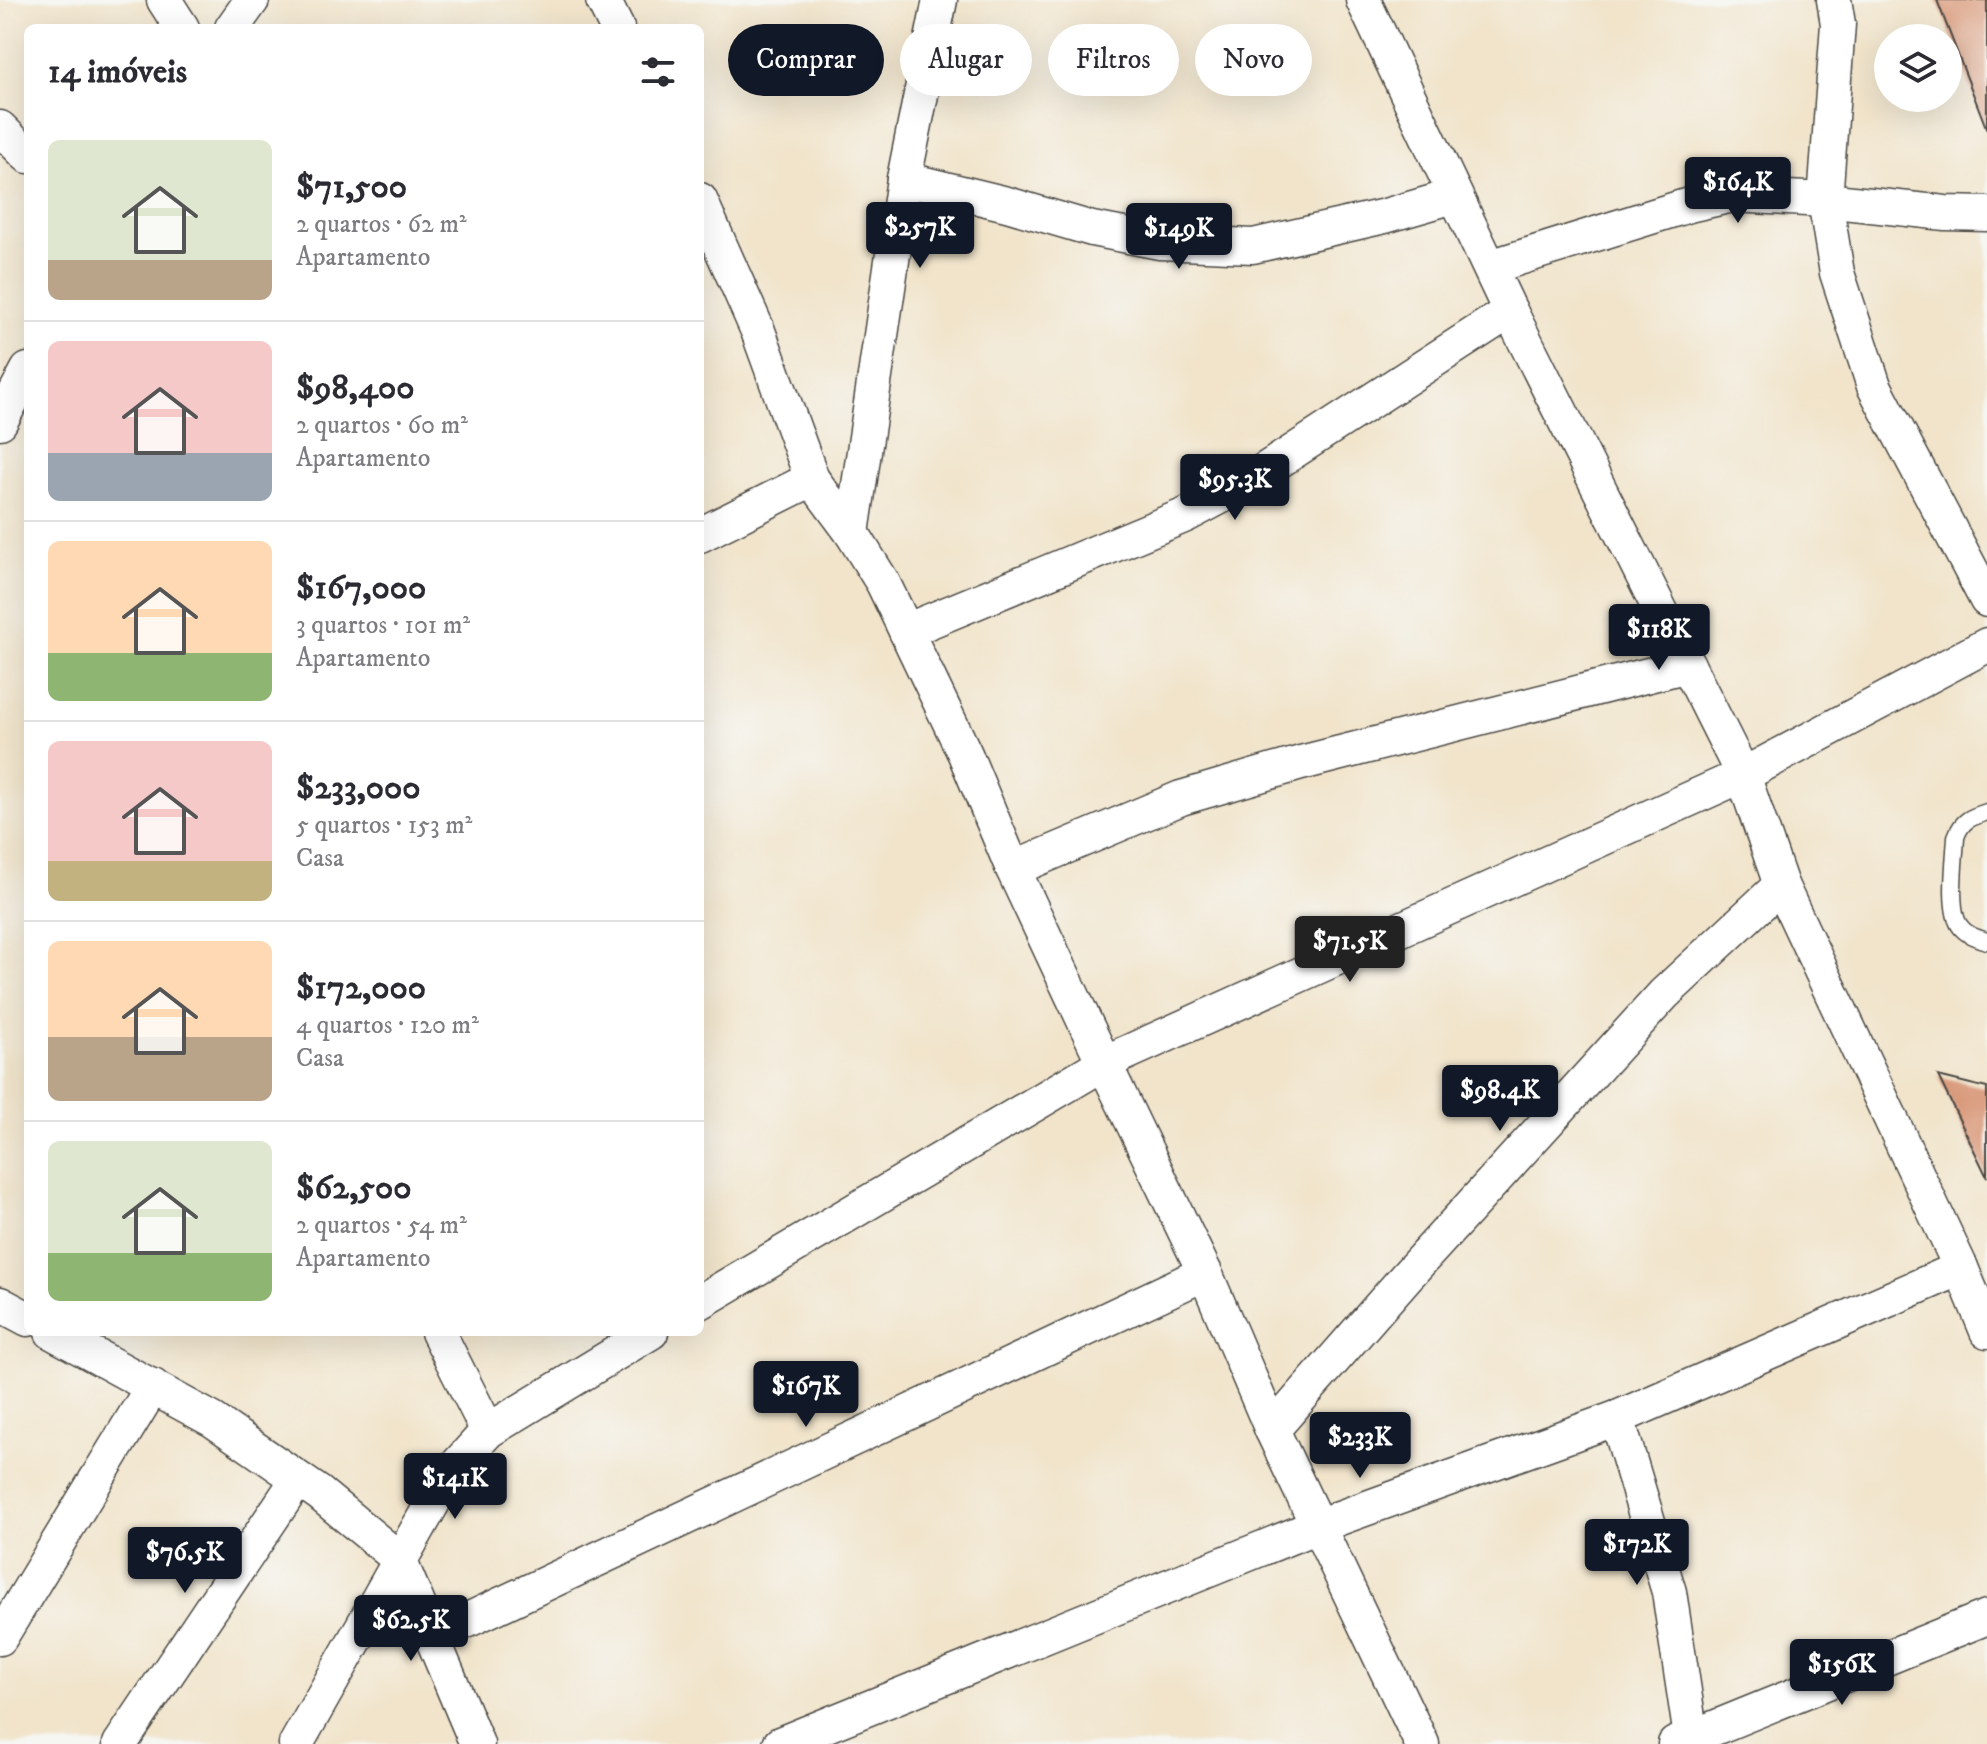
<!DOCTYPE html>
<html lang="pt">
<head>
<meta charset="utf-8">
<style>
	body { margin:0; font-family:"IM FELL DW Pica",serif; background:#f7f7f7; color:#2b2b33; height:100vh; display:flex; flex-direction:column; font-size:30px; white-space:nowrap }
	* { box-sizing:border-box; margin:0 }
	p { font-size:26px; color:#7c7c81 }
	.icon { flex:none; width:44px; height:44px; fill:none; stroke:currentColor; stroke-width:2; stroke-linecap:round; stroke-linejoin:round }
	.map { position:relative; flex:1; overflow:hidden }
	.side { position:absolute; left:24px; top:24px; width:680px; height:1312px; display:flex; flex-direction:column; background:#fff; border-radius:12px; box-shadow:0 8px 32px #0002 }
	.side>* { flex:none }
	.banner { position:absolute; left:728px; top:24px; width:760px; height:72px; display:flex; gap:16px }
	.fabs { position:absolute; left:1874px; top:24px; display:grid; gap:16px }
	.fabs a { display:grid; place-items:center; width:88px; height:88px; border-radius:50%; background:#fff; box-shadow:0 8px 32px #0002; font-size:40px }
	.price { position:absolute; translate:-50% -68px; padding:0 18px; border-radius:8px; background:#111827; color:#fff; font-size:26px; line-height:52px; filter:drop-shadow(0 2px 4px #0008) }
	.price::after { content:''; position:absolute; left:50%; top:48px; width:24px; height:18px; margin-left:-12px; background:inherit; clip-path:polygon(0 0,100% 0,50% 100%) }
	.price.on { background:#222; color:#fff }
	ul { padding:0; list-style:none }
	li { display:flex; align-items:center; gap:24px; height:200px; padding:0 24px }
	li+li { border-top:2px solid #e1e1e2 }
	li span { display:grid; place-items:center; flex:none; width:224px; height:160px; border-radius:12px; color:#555 }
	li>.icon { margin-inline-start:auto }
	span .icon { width:96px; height:96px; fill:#fffc; stroke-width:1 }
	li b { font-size:34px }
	h2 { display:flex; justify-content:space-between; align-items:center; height:96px; padding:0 24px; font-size:34px }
	.tag { padding:0 28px; border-radius:36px; background:#fff; box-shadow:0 8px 32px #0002; font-size:28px; line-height:72px }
	.tag.on { background:#111827; color:#fff }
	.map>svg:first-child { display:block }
	.building { fill:#d89475 }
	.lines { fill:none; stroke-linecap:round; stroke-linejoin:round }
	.lane-casing { stroke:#494743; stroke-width:19 }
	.street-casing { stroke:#494743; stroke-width:37 }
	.lane { stroke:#fff; stroke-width:16 }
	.street { stroke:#fff; stroke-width:34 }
</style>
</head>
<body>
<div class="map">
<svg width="1987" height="1744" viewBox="0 0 1987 1744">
	<rect width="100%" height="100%" fill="#f6f6f2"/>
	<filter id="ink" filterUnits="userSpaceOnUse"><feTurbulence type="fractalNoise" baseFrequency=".0125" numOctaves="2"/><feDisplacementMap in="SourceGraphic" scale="16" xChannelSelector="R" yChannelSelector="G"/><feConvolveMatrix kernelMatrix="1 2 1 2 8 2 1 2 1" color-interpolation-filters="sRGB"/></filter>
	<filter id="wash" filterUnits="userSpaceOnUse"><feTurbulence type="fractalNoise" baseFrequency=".006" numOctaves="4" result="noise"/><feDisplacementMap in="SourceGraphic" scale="32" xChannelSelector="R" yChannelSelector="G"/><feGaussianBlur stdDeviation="1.8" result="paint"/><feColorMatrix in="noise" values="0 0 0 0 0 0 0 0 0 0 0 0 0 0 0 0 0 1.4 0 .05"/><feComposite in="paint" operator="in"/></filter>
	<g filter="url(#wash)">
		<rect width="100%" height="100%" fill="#f1e4cb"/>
		<g id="blocks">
			<g class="building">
				<path d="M1937,0H1987V130Z"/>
				<path d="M1938,1076L1987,1088V1177Z"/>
			</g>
		</g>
	</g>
	<g filter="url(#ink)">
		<use href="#blocks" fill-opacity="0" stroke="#494743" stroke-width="2"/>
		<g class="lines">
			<defs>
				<path id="lane" d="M1987,812C1971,817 1962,820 1956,837C1955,858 1948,910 1960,926C1966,935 1977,938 1987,941"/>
				<g id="street">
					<path d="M164,0L182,28"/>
					<path d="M603,0L617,28"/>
					<path d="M1363,0L1510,311L1743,775L1781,885L1961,1268L1987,1331"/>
					<path d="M1834,0L1838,24L1825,200L1837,273L1874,386L1987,600"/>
					<path d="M232,28L252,0"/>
					<path d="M0,128L28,156"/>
					<path d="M904,179L1007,204L1092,229L1160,242L1253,246L1385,216L1454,196"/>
					<path d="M700,200L758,331L812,479L852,533L883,583L965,754L1013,869L1104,1063L1205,1273L1272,1430L1422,1744"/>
					<path d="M1490,267L1689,205L1733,195L1825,200L1945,213L1987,214"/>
					<path d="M0,422L28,370"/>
					<path d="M852,533L904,179L940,0"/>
					<path d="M700,535L812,479"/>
					<path d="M906,631L1186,515L1237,488L1510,311"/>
					<path d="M1013,869L1181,798L1301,763L1688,665"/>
					<path d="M700,1302L1104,1063L1743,775L1987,645"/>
					<path d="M0,1304L28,1319"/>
					<path d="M52,1332L213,1420L319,1493L399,1559L477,1744"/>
					<path d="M438,1332L488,1431"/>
					<path d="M1617,1418L1669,1592L1692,1744"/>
					<path d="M1272,1430L1405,1278L1664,994L1781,885"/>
					<path d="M432,1637L1205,1273"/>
					<path d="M0,1638L153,1386"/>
					<path d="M120,1744L298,1479"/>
					<path d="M296,1744L449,1474L488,1431L651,1332"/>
					<path d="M780,1744L1317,1526L1617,1418L1961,1268"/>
					<path d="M1675,1744L1987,1617"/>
				</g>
			</defs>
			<use href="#lane" class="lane-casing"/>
			<use href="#street" class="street-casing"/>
			<use href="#lane" class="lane"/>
			<use href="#street" class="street"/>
		</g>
	</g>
</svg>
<div class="fabs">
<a><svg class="icon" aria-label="layers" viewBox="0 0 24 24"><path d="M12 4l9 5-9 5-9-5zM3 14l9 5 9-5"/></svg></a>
</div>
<b class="price" style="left:1738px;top:225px">$164K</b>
<b class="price" style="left:920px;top:270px">$257K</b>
<b class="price" style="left:1179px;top:271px">$149K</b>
<b class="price" style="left:1235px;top:522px">$95.3K</b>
<b class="price" style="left:1659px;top:672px">$118K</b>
<b class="price on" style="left:1350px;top:984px">$71.5K</b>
<b class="price" style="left:1500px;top:1133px">$98.4K</b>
<b class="price" style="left:806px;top:1429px">$167K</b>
<b class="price" style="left:1360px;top:1480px">$233K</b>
<b class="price" style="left:455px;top:1521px">$141K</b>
<b class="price" style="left:1637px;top:1587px">$172K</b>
<b class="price" style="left:185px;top:1595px">$76.5K</b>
<b class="price" style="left:411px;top:1663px">$62.5K</b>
<b class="price" style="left:1842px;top:1707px">$156K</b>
<div class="banner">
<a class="tag on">Comprar</a>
<a class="tag">Alugar</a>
<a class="tag">Filtros</a>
<a class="tag">Novo</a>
</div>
<section class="side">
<h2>14 imóveis<svg class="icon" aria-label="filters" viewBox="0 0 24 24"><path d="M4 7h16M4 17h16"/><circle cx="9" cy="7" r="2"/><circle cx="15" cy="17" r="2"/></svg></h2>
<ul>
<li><span style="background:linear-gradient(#dfe7d0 75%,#b9a48a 0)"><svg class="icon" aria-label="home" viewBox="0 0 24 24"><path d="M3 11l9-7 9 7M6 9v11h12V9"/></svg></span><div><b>$71,500</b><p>2 quartos · 62 m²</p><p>Apartamento</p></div></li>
<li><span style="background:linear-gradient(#f6c9c9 70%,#9aa5b1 0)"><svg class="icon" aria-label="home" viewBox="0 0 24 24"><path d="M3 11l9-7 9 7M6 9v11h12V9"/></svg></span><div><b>$98,400</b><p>2 quartos · 60 m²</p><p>Apartamento</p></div></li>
<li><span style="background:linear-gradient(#ffd9b3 70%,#8fb573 0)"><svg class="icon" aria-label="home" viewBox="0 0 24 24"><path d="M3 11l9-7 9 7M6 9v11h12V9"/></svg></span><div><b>$167,000</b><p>3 quartos · 101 m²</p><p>Apartamento</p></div></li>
<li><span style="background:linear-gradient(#f6c9c9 75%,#c2b280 0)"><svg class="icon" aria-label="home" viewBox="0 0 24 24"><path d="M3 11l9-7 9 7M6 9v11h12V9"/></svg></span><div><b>$233,000</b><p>5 quartos · 153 m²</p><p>Casa</p></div></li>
<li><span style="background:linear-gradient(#ffd9b3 60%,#b9a48a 0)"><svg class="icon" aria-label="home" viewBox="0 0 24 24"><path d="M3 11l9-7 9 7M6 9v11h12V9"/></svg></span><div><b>$172,000</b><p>4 quartos · 120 m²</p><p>Casa</p></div></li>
<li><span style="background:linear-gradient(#dfe7d0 70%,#8fb573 0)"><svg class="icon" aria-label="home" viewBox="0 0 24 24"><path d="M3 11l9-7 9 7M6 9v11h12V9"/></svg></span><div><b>$62,500</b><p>2 quartos · 54 m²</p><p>Apartamento</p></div></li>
</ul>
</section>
</div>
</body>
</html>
